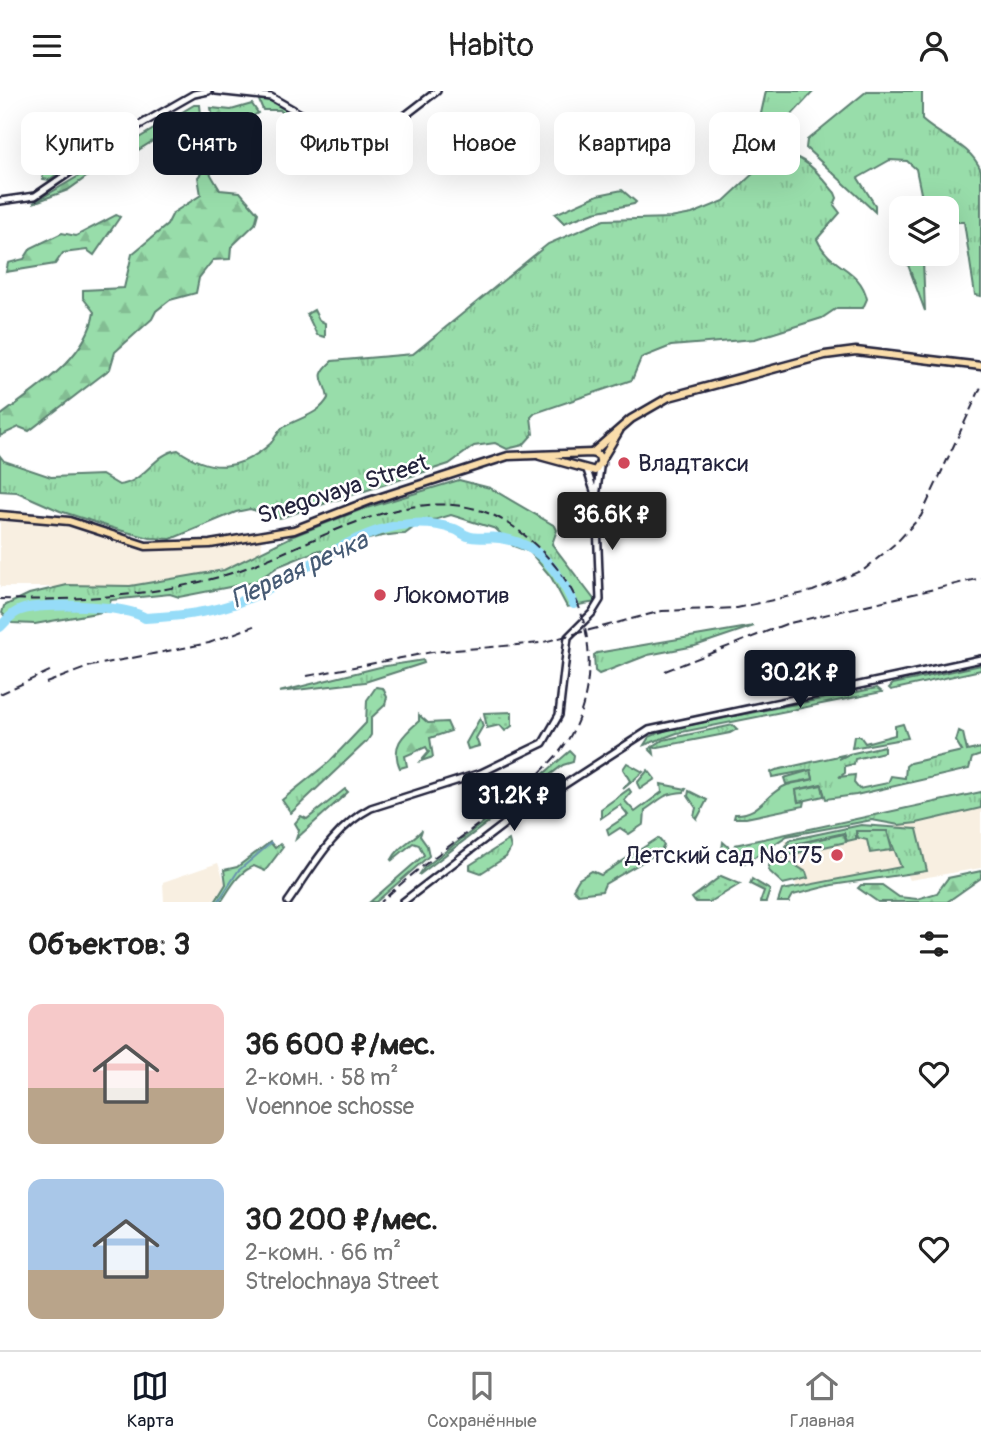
<!DOCTYPE html>
<html lang="ru">
<head>
<meta charset="utf-8">
<style>
	body { margin:0; font-family:Pangolin,sans-serif; background:#f2f2f2; color:#222; height:100vh; display:flex; flex-direction:column; font-size:26px; white-space:nowrap }
	* { box-sizing:border-box; margin:0 }
	p { font-size:23px; color:#767676 }
	.icon { flex:none; width:38px; height:38px; fill:none; stroke:currentColor; stroke-width:2; stroke-linecap:round; stroke-linejoin:round }
	.map { position:relative; height:811px; overflow:hidden }
	.sheet { display:flex; flex-direction:column; background:#fff; flex:1 }
	.sheet>* { flex:none }
	.hud { position:absolute; left:21px; top:21px; width:940px; height:63px; display:flex; gap:14px }
	.controls { position:absolute; left:889px; top:105px; display:grid; gap:14px }
	.controls a { display:grid; place-items:center; width:70px; height:70px; border-radius:14px; background:#fff; box-shadow:0 7px 28px #0002; font-size:35px }
	.price { position:absolute; translate:-50% -60px; padding:0 16px; border-radius:7px; background:#111827; color:#fff; font-size:23px; line-height:46px; filter:drop-shadow(0 2px 4px #0008) }
	.price::after { content:''; position:absolute; left:50%; top:42px; width:21px; height:16px; margin-left:-10px; background:inherit; clip-path:polygon(0 0,100% 0,50% 100%) }
	.price.on { background:#222; color:#fff }
	ul { padding:0; list-style:none }
	li { display:flex; align-items:center; gap:21px; height:175px; padding:0 28px }
	li span { display:grid; place-items:center; flex:none; width:196px; height:140px; border-radius:14px; color:#555 }
	li>.icon { margin-inline-start:auto }
	span .icon { width:84px; height:84px; fill:#fffc; stroke-width:1 }
	li b { font-size:30px }
	h2 { display:flex; justify-content:space-between; align-items:center; height:84px; padding:0 28px; font-size:30px }
	.pill { padding:0 24px; border-radius:14px; background:#fff; box-shadow:0 7px 28px #0002; font-size:24px; line-height:63px }
	.pill.on { background:#111827; color:#fff }
	header { display:flex; justify-content:space-between; align-items:center; height:91px; padding:0 28px; background:#fff; font-size:32px; font-weight:600 }
	.dock { display:flex; justify-content:space-around; align-items:center; height:98px; border-top:2px solid #e0e0e0; background:#fff; font-size:19px; color:#767676 }
	.dock a { display:grid; justify-items:center; gap:4px }
	.dock .on { color:#111827 }
	.map>svg:first-child { display:block }
	.built { fill:#f8efe1 }
	.grass { fill:url(#grass-tufts); stroke:#5d8072; stroke-width:2 }
	.forest { fill:url(#forest-firs); stroke:#5d8072; stroke-width:2 }
	.park { fill:url(#park-dots); stroke:#5d8072; stroke-width:2 }
	.lines { fill:none; stroke-linecap:round; stroke-linejoin:round }
	.stream { stroke:#6892ac; stroke-width:2 }
	.river { stroke:#96dcf8; stroke-width:10 }
	.secondary-casing { stroke:#22223b; stroke-width:10 }
	.primary-casing { stroke:#22223b; stroke-width:11 }
	.secondary { stroke:#fff; stroke-width:5 }
	.primary { stroke:#faddab; stroke-width:6 }
	.rail { stroke:#22223b; stroke-width:2; stroke-dasharray:10 5; stroke-linecap:butt }
	.poi-dot { fill:#d1495b; stroke:#fff; stroke-width:2.5 }
	.labels { text-anchor:middle; stroke-width:5; stroke-linejoin:round; paint-order:stroke }
	.poi-label { font-size:24px; fill:#22223b; stroke:#fff; text-anchor:start }
	.street-label { font-size:24px; fill:#22223b; stroke:#fff }
	.water-label { font-size:26px; font-style:italic; fill:#455a74; stroke:#fff }
</style>
</head>
<body>
<header><svg class="icon" aria-label="menu" viewBox="0 0 24 24"><path d="M4 6h16M4 12h16M4 18h16"/></svg>Habito<svg class="icon" aria-label="person" viewBox="0 0 24 24"><circle cx="12" cy="8" r="4"/><path d="M4 21q1-7 8-7t8 7"/></svg></header>
<div class="map">
<svg width="981" height="811" viewBox="0 0 981 811">
	<defs>
		<pattern id="grass-tufts" width="24" height="20" patternUnits="userSpaceOnUse" patternTransform="scale(1.75)"><rect width="24" height="20" fill="#98ddaa"/><path d="M3 7l-1-3M5 7V3M7 7l1-3M15 17l-1-3M17 17v-4M19 17l1-3" fill="none" stroke="#83bd93"/></pattern>
		<pattern id="forest-firs" width="22" height="20" patternUnits="userSpaceOnUse" patternTransform="scale(1.75)"><rect width="22" height="20" fill="#98ddaa"/><path d="M5 1l3.5 6h-7zM16 11l3.5 6h-7z" fill="#83bd93"/></pattern>
		<pattern id="park-dots" width="8" height="8" patternUnits="userSpaceOnUse" patternTransform="scale(1.75)"><rect width="8" height="8" fill="#98ddaa"/><path d="M2 2h.1M6 6h.1" fill="none" stroke="#83bd93" stroke-width="1.8" stroke-linecap="round"/></pattern>
	</defs>
	<rect width="100%" height="100%" fill="#fff"/>
	<filter id="ink" filterUnits="userSpaceOnUse"><feTurbulence type="fractalNoise" baseFrequency=".0143" numOctaves="2"/><feDisplacementMap in="SourceGraphic" scale="14" xChannelSelector="R" yChannelSelector="G"/><feConvolveMatrix kernelMatrix="1 2 1 2 8 2 1 2 1" color-interpolation-filters="sRGB"/></filter>
	<g filter="url(#ink)">
		<g class="built">
			<path d="M0,429L71,433L146,455H208L261,449L263,465L247,473L135,496H0Z"/>
			<path d="M981,708V777L910,789L905,779L796,796L795,790L771,773L772,762L786,759L785,750L861,734L896,739L898,727Z"/>
			<path d="M218,772L225,792L215,809L164,811L163,791Z"/>
		</g>
		<g class="grass">
			<path d="M766,0H814L772,45L765,48L758,36Z"/>
			<path d="M867,0H922V29C944,49 968,51 981,79V205L975,204L964,131H954L947,148V117H921L923,112L916,78L907,70L890,69L858,87L875,114V121L806,57L807,49Z"/>
			<path d="M194,14H200L202,34L190,38L180,33L132,63L127,58L112,67V63Z"/>
			<path d="M780,61C807,66 818,82 835,102L837,107L834,114L840,122L817,148C830,178 860,176 867,208L863,217H837L822,227L755,248L671,255L641,267L632,289L535,322L531,326L533,343L523,354L507,358L495,352L474,355L449,373L280,427L250,418L236,421L171,448L150,447L119,439L60,420L17,401L0,400V365L4,370L51,386L102,384L119,394C145,391 154,362 178,359C211,382 239,380 270,353C275,348 278,339 284,336C298,327 319,324 328,307C325,288 313,287 332,270L413,263L548,153L604,129L670,127L692,123L724,110L773,64Z"/>
			<path d="M622,99L636,111L634,113L594,121L564,132L555,123L598,104Z"/>
			<path d="M904,163H931L923,169L925,220Z"/>
			<path d="M459,389L490,397L555,435L557,439L552,453L596,511L567,516L551,486L530,461L513,455L496,438L451,424L417,434L405,443C377,443 355,451 331,464L319,459L279,475L255,491L179,506L170,503L111,509L107,520L35,533L12,532L2,522L4,515L29,503L67,494L130,495L224,479L293,445L360,419Z"/>
			<path d="M754,535L695,555L648,564L599,583L595,580L594,564L597,562Z"/>
			<path d="M423,569L424,572L365,591L279,601L380,576Z"/>
			<path d="M981,574V579L891,599L889,597L893,593Z"/>
			<path d="M376,596L383,597L387,606L385,614L371,627V644L367,650L291,722L282,709L329,671L366,632L367,609Z"/>
			<path d="M877,597L882,601L677,642L644,654L649,646L669,638Z"/>
			<path d="M480,627L483,635L476,647L479,655L468,658L466,652Z"/>
			<path d="M903,633L908,647L852,657L854,645H860L865,652L895,644V635Z"/>
			<path d="M733,634L737,638L730,642L653,657L654,663L649,658L663,649Z"/>
			<path d="M959,640L963,642L967,660L981,657V664L972,667L969,678L856,704L826,708L821,693L796,699L798,711L805,710L804,715L746,727H734L735,723C761,724 765,702 787,694C795,691 805,691 813,688L811,679L772,686L771,681L776,679L843,664L839,668L849,663L884,655V661L855,668L854,673L845,675V682L839,686L855,684L854,692L859,698L888,692L891,685L905,687L906,675L910,672L962,660L956,650Z"/>
			<path d="M627,672L643,681L623,698L630,690L623,678Z"/>
			<path d="M648,679L655,688L640,698L637,692Z"/>
			<path d="M661,693L686,698L684,701C662,703 663,707 645,719L644,733L629,743L620,737L609,744L607,738L628,724L620,714L601,727V718L629,698L631,701L624,709L635,721L662,701Z"/>
			<path d="M345,698L348,701L296,748L299,739L295,732L301,725L307,728Z"/>
			<path d="M689,700L707,709L697,728L694,725L696,717L688,705Z"/>
			<path d="M981,701V717L917,732L899,734L872,729L787,745L745,772L722,759L723,751L732,759L735,754Z"/>
			<path d="M861,734L917,738L927,780L832,794L793,804L789,811H778L782,799L901,776L887,740H856V748L847,750L844,742L786,755L790,749Z"/>
			<path d="M422,739L420,745L427,755L429,765L376,811H370L424,764L419,754L413,752L391,770C399,754 411,751 422,739Z"/>
			<path d="M658,747L664,754L661,760L605,793L602,800L578,803L573,798L579,788L592,780L601,784Z"/>
			<path d="M509,749L511,757L506,766L481,782L470,778V774Z"/>
			<path d="M270,751L275,757L280,753L283,756L265,780L254,775C238,781 230,798 221,811H215L226,793L224,779L237,776Z"/>
			<path d="M771,768L787,769L806,781L808,787L783,793L768,779Z"/>
		</g>
		<g class="forest">
			<path d="M258,7L274,11L303,26L304,33L296,37L280,19H263Z"/>
			<path d="M252,13L258,22L228,39L216,42L211,17L231,19Z"/>
			<path d="M112,39L116,40L49,89L43,88L42,81L68,55Z"/>
			<path d="M203,80L210,82L220,99L240,101L258,122L255,133L231,156L230,168L213,169L199,187L196,202L170,209L156,220L152,228L115,261L110,278L29,340L19,336L0,345V325C34,299 87,268 94,221L83,207V199L124,197L132,163L167,134L173,122L201,104L198,86Z"/>
			<path d="M84,82L88,81L89,84L68,99L33,112Z"/>
			<path d="M116,124L120,126L94,164L87,159L63,162L55,173L6,181L8,172L24,168L31,157L62,142L76,145Z"/>
			<path d="M314,219L319,229L325,232V246L317,244L307,223Z"/>
			<path d="M419,624L428,632L447,631L451,640L430,647L433,666L421,670L429,661L426,656L405,665L407,675L400,677C390,655 403,644 419,630Z"/>
			<path d="M570,660L574,664L573,671L563,674L419,784L424,777L525,699Z"/>
			<path d="M981,780V787L947,811H878L858,797L861,794H882L899,806L917,808L937,802L948,787Z"/>
			<path d="M752,788L770,799L766,811H760L764,800L750,793Z"/>
		</g>
		<g class="park">
			<path d="M512,621V635L505,640L500,634L487,637L484,622Z"/>
			<path d="M811,679L813,688L786,693L784,687Z"/>
			<path d="M822,694L824,705L798,711L796,699Z"/>
			<path d="M856,740H887L892,759L870,762L867,749L858,747Z"/>
			<path d="M844,743L846,751L789,764L787,755Z"/>
			<path d="M721,785L740,793L710,811H695L692,807Z"/>
		</g>
		<g class="lines">
			<path class="stream" d="M218,811L238,780L271,752"/>
			<path class="river" d="M0,536C7,530 11,522 21,519C42,511 128,514 145,527C179,525 213,522 244,509C310,483 377,412 454,438C459,439 463,444 468,445C477,449 490,445 500,447C540,453 558,479 574,513"/>
			<defs>
				<g id="secondary">
					<path d="M216,0L271,6L334,42L360,48L389,37L437,0"/>
					<path d="M0,110L35,105L138,35L194,3L208,0"/>
					<path d="M587,379L595,403"/>
					<path d="M288,811C312,777 334,736 371,717L481,682L543,652L559,624L568,546L592,522L600,509L596,406L600,377"/>
					<path d="M403,811L507,731L649,639L981,568"/>
				</g>
				<g id="primary">
					<path d="M592,362L631,328L669,306L825,264L856,260L981,275"/>
					<path d="M540,365L595,380L619,340"/>
					<path d="M0,424L69,430L146,455L210,453L294,439L369,410L508,365L592,362L599,365L601,373"/>
				</g>
			</defs>
			<use href="#secondary" class="secondary-casing"/>
			<use href="#primary" class="primary-casing"/>
			<use href="#secondary" class="secondary"/>
			<use href="#primary" class="primary"/>
			<g class="rail">
				<path d="M0,508C72,510 145,506 215,487C313,461 435,361 530,449C547,464 562,481 573,502C598,552 594,623 555,666C505,722 435,759 381,811"/>
				<path d="M665,580L786,533L981,487"/>
				<path d="M307,585L432,561L540,552L662,520L737,517L813,500L865,478L897,451L921,425L981,296"/>
				<path d="M46,592L91,575L209,552L254,535"/>
				<path d="M0,603L54,578"/>
			</g>
		</g>
	</g>
	<g class="poi-dot">
		<circle cx="624" cy="372" r="7"/>
		<circle cx="380" cy="504" r="7"/>
		<circle cx="837" cy="764" r="7"/>
	</g>
	<g class="labels">
		<g class="poi-label">
			<text x="638" y="380">Владтакси</text>
			<text x="394" y="512">Локомотив</text>
			<text x="823" y="772" text-anchor="end">Детский сад №175</text>
		</g>
		<g class="street-label">
			<text transform="translate(343 398) rotate(-18)" y="8">Snegovaya Street</text>
		</g>
		<g class="water-label">
			<text transform="translate(299 478) rotate(-25)" y="9">Первая речка</text>
		</g>
	</g>
</svg>
<div class="controls">
<a><svg class="icon" aria-label="layers" viewBox="0 0 24 24"><path d="M12 4l9 5-9 5-9-5zM3 14l9 5 9-5"/></svg></a>
</div>
<b class="price on" style="left:612px;top:461px">36.6K ₽</b>
<b class="price" style="left:800px;top:619px">30.2K ₽</b>
<b class="price" style="left:514px;top:742px">31.2K ₽</b>
<div class="hud">
<a class="pill">Купить</a>
<a class="pill on">Снять</a>
<a class="pill">Фильтры</a>
<a class="pill">Новое</a>
<a class="pill">Квартира</a>
<a class="pill">Дом</a>
</div>
</div>
<section class="sheet">
<h2>Объектов: 3<svg class="icon" aria-label="filters" viewBox="0 0 24 24"><path d="M4 7h16M4 17h16"/><circle cx="9" cy="7" r="2"/><circle cx="15" cy="17" r="2"/></svg></h2>
<ul>
<li><span style="background:linear-gradient(#f6c9c9 60%,#b9a48a 0)"><svg class="icon" aria-label="home" viewBox="0 0 24 24"><path d="M3 11l9-7 9 7M6 9v11h12V9"/></svg></span><div><b>36 600 ₽/мес.</b><p>2-комн. · 58 m²</p><p>Voennoe schosse</p></div><svg class="icon" aria-label="heart" viewBox="0 0 24 24"><path d="M12 20l-8-8c-3-5 5-10 8-4 3-6 11-1 8 4z"/></svg></li>
<li><span style="background:linear-gradient(#a9c7e8 65%,#b9a48a 0)"><svg class="icon" aria-label="home" viewBox="0 0 24 24"><path d="M3 11l9-7 9 7M6 9v11h12V9"/></svg></span><div><b>30 200 ₽/мес.</b><p>2-комн. · 66 m²</p><p>Strelochnaya Street</p></div><svg class="icon" aria-label="heart" viewBox="0 0 24 24"><path d="M12 20l-8-8c-3-5 5-10 8-4 3-6 11-1 8 4z"/></svg></li>
</ul>
</section>
<nav class="dock">
<a class="on"><svg class="icon" aria-label="map" viewBox="0 0 24 24"><path d="M3 6l6-2 6 2 6-2v14l-6 2-6-2-6 2zM9 4v14M15 6v14"/></svg>Карта</a>
<a><svg class="icon" aria-label="saved" viewBox="0 0 24 24"><path d="M7 4h10v16l-5-4-5 4z"/></svg>Сохранённые</a>
<a><svg class="icon" aria-label="home" viewBox="0 0 24 24"><path d="M3 11l9-7 9 7M6 9v11h12V9"/></svg>Главная</a>
</nav>
</body>
</html>
